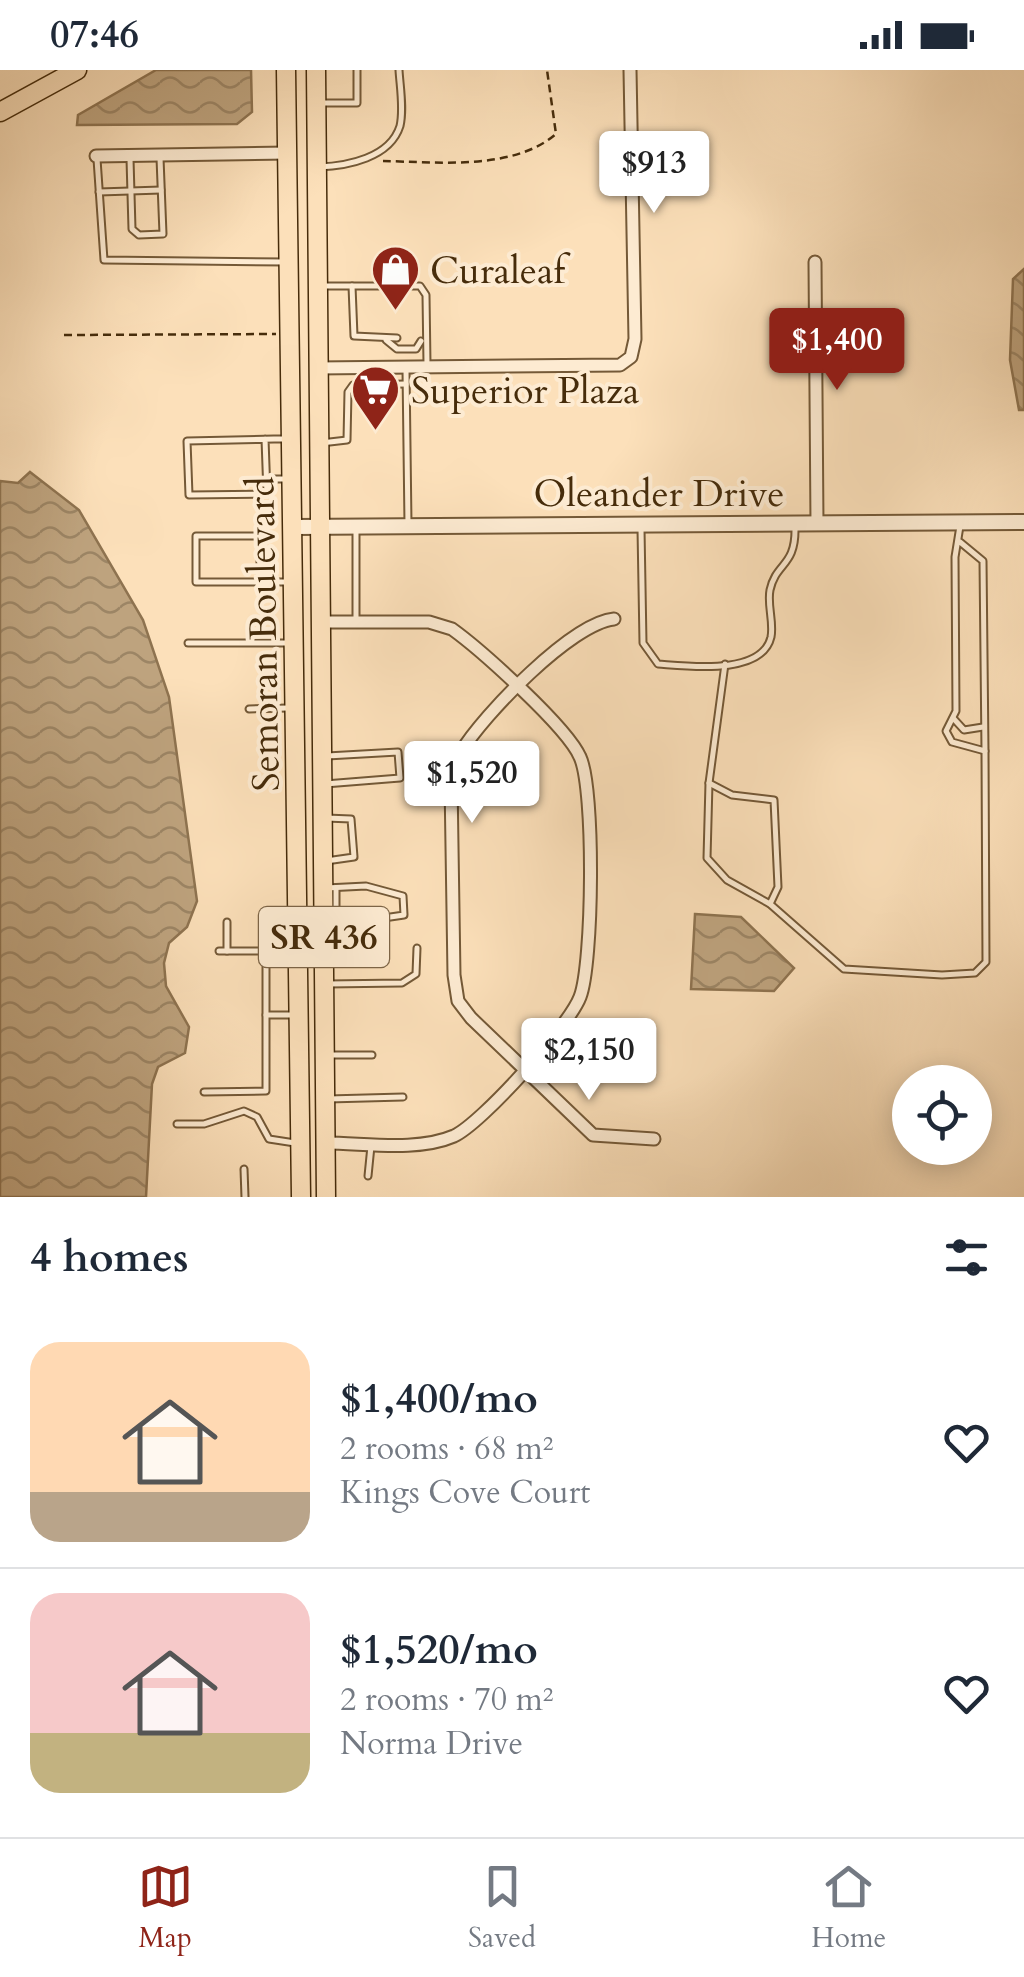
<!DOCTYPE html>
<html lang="en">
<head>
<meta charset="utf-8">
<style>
	body { margin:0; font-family:Cardo,serif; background:#f6f6f7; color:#1f2937; height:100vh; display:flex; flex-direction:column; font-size:38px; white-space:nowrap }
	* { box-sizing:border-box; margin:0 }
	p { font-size:32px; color:#747a83 }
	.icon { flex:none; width:55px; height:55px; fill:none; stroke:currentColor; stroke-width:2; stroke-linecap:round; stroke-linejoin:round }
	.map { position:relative; height:1127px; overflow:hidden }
	.sheet { display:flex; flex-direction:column; background:#fff; flex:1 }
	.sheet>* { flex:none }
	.tools { position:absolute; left:892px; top:995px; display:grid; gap:20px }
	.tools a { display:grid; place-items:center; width:100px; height:100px; border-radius:50%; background:#fff; box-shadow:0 5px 25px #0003; font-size:50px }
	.price { position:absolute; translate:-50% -85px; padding:0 22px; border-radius:10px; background:#fff; color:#222; font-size:32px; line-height:65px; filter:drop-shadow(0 2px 5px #0008) }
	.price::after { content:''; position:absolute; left:50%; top:60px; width:30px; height:22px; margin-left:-15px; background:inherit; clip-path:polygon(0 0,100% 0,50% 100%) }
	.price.current { background:#8f2418; color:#fff }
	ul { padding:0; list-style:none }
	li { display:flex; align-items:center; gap:30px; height:250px; padding:0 30px }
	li+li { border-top:2px solid #e0e1e3 }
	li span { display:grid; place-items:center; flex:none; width:280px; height:200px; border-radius:30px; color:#555 }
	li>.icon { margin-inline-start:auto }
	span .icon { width:120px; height:120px; fill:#fffc; stroke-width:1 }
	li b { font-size:42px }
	h2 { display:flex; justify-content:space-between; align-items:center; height:120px; padding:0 30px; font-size:42px }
	.status { display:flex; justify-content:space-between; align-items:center; height:70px; padding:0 50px; background:#fff; direction:ltr }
	.status svg { height:28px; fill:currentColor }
	.tabs { display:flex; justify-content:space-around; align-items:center; height:140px; border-top:2px solid #e0e1e3; background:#fff; font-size:28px; color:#747a83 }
	.tabs a { display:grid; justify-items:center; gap:5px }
	.tabs .current { color:#8f2418 }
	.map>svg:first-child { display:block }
	.water { fill:url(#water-waves); stroke:#8e7350; stroke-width:2.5 }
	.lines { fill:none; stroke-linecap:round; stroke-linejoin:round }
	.service-casing { stroke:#745937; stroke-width:9 }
	.minor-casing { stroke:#745937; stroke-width:15 }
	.tertiary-casing { stroke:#745937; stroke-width:18 }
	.primary-casing { stroke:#462c0b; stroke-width:21 }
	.trunk-casing { stroke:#462c0b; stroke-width:21 }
	.path { stroke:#462c0b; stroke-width:2.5; stroke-dasharray:8 5; stroke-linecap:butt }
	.service { stroke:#fdebd2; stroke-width:5 }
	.minor { stroke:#fdebd2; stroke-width:11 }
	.tertiary { stroke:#fdebd2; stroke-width:14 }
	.primary { stroke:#fce0ba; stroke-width:18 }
	.trunk { stroke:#fce0ba; stroke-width:18 }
	.labels { text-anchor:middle; stroke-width:8; stroke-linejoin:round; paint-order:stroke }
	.shield { fill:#fdebd2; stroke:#7d6547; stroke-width:2.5 }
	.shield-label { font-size:35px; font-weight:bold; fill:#462c0b }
	.poi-label { font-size:38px; fill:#462c0b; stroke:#fdebd2; text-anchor:start }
	.street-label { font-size:38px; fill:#462c0b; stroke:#fdebd2 }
</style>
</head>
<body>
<div class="status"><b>07:46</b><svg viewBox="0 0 49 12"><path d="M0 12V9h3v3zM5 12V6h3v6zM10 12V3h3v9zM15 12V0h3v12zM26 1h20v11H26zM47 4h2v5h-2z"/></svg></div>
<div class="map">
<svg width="1024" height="1127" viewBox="0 0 1024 1127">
	<defs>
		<pattern id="water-waves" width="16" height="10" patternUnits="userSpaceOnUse" patternTransform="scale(2.5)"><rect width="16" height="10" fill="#bea37e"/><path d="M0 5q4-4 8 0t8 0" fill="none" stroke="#9c8565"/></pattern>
	</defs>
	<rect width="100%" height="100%" fill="#fce0ba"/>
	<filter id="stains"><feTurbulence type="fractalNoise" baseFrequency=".002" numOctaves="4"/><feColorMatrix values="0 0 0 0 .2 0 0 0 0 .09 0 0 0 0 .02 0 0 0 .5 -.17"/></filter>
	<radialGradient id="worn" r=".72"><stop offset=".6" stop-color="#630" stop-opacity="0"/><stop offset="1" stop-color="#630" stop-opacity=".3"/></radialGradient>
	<g class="water">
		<path d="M156,0H251L252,42L237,54L77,55L78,45Z"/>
		<path d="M1024,199V340H1019L1010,290L1013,209Z"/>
		<path d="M30,402L79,440L143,550L169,627L197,831L187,857L169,873L164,893L166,916L189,957L185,983L158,997L152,1014L146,1127H0V411L18,413Z"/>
		<path d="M695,844L741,847L794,898L774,921L691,919Z"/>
	</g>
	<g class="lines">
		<defs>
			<g id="service">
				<path d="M323,33H357V0"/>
				<path d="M97,89L104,190L287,192"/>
				<path d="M130,89L132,159L139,165L163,164L160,88"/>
				<path d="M319,97C347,96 390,88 400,56C404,39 400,17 399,0"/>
				<path d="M99,122L161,120"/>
				<path d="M321,216H420L426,225L427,294"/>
				<path d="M352,216L354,266L397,268"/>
				<path d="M386,270L397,279H416L421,271"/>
				<path d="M406,300L408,454"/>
				<path d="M265,369L267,424L189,425L187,371L274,369H286"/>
				<path d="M321,373L347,370L348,322L353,315L406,314"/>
				<path d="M266,409H288"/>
				<path d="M960,456L955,487L956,641L946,661L952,672L985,681L983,491L960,472"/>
				<path d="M641,459L643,573L658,594C687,596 762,606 771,567C774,552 767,535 770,520C776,492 796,497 795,457"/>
				<path d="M356,460V549"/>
				<path d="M260,511V466H196V512H287"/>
				<path d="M188,573H288"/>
				<path d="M725,594L709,713L707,788L727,810L770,834L844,899L942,905L975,903L986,892L985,681"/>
				<path d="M249,639L288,638"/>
				<path d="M953,648L964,660L983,657"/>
				<path d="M709,713L732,725L774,730L778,817L770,834"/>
				<path d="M325,714L400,708L398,682L327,686"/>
				<path d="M326,748L351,749L354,787L326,791"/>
				<path d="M326,818L366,816L403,826L404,845L370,850H328"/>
				<path d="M336,850V818"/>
				<path d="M227,852V881"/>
				<path d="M219,881H266"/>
				<path d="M327,914L402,913L416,904L417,878"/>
				<path d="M266,945H293"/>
				<path d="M328,985H372"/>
				<path d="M204,1022L266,1021V845"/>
				<path d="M328,1029L403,1027"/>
				<path d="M177,1054H204L244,1041L257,1047L269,1069L295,1073"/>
				<path d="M244,1099L245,1127"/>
				<path d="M368,1106L371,1076"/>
			</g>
			<g id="minor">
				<path d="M96,86L288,83"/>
				<path d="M815,192L817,454"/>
				<path d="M317,298L620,295L631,287L635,269L630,0"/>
				<path d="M614,549C572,553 483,645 461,682C456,690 454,701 451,712L454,905L458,931L471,948L593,1065L654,1069"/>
				<path d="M320,552H429L452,559C481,580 567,657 580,687C595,719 593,894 580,927C569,956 482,1053 454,1066C417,1082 365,1073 326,1073"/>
			</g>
			<path id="tertiary" d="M295,457L1024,452"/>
			<g id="primary">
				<path d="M286,0L301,1127"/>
				<path d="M316,0L326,1127"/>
			</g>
			<path id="trunk" d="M0,42L77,0"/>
		</defs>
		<use href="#service" class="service-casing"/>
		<use href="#minor" class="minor-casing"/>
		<use href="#tertiary" class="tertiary-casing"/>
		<use href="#primary" class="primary-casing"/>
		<use href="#trunk" class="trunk-casing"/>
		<g class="path">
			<path d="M383,91C436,92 513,101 556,64L547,0"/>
			<path d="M64,265L276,264"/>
		</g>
		<use href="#service" class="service"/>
		<use href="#minor" class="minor"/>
		<use href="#tertiary" class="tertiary"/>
		<use href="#primary" class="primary"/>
		<use href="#trunk" class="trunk"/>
	</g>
	<defs>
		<symbol id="shop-pin" viewBox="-11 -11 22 30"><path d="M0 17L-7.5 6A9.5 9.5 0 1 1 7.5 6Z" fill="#8f2418" stroke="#fdebd2"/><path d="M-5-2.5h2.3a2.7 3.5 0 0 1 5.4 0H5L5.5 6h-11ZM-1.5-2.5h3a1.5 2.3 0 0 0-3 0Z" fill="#fff"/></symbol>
		<symbol id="supermarket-pin" viewBox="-11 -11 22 30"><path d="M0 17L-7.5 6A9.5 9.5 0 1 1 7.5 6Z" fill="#8f2418" stroke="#fdebd2"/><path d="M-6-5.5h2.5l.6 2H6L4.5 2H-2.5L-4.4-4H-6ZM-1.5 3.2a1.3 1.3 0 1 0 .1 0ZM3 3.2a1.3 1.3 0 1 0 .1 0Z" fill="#fff"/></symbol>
	</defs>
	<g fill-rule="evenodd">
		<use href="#shop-pin" x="368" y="172" width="55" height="75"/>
		<use href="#supermarket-pin" x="348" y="292" width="55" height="75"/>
	</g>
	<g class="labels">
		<rect class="shield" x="259" y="837" width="130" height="60" rx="8"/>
		<g class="shield-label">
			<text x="324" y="879">SR 436</text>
		</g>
		<g class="poi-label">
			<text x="430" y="213">Curaleaf</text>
			<text x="411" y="333">Superior Plaza</text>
		</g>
		<g class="street-label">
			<text x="659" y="436">Oleander Drive</text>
			<text transform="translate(263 564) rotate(-91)" y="13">Semoran Boulevard</text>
		</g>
	</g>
	<rect width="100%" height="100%" filter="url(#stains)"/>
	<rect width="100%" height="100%" fill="url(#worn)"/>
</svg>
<div class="tools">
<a><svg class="icon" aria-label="locate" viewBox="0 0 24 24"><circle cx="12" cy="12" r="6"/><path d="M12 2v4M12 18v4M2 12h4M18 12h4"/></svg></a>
</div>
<b class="price" style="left:654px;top:146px">$913</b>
<b class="price current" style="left:837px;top:323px">$1,400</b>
<b class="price" style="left:472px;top:756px">$1,520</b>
<b class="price" style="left:589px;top:1033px">$2,150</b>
</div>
<section class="sheet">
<h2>4 homes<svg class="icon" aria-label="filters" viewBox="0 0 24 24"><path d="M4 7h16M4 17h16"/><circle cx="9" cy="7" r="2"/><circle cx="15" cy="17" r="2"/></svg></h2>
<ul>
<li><span style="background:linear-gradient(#ffd9b3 75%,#b9a48a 0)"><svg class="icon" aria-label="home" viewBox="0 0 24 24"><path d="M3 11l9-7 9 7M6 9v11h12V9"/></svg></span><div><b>$1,400/mo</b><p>2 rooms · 68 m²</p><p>Kings Cove Court</p></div><svg class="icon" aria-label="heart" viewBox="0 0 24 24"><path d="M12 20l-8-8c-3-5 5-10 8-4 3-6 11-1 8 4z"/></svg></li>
<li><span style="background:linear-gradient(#f6c9c9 70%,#c2b280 0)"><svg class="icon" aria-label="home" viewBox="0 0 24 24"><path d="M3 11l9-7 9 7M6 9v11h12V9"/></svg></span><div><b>$1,520/mo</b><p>2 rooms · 70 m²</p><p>Norma Drive</p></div><svg class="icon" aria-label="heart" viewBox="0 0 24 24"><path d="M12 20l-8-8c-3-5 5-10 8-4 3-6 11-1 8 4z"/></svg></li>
</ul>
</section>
<nav class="tabs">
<a class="current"><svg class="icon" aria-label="map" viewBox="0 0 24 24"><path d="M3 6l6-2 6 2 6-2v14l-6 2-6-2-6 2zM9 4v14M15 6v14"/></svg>Map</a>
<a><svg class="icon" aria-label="saved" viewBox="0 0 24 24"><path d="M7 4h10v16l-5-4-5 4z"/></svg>Saved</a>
<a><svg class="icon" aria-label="home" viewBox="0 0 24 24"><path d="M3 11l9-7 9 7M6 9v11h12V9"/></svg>Home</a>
</nav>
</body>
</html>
